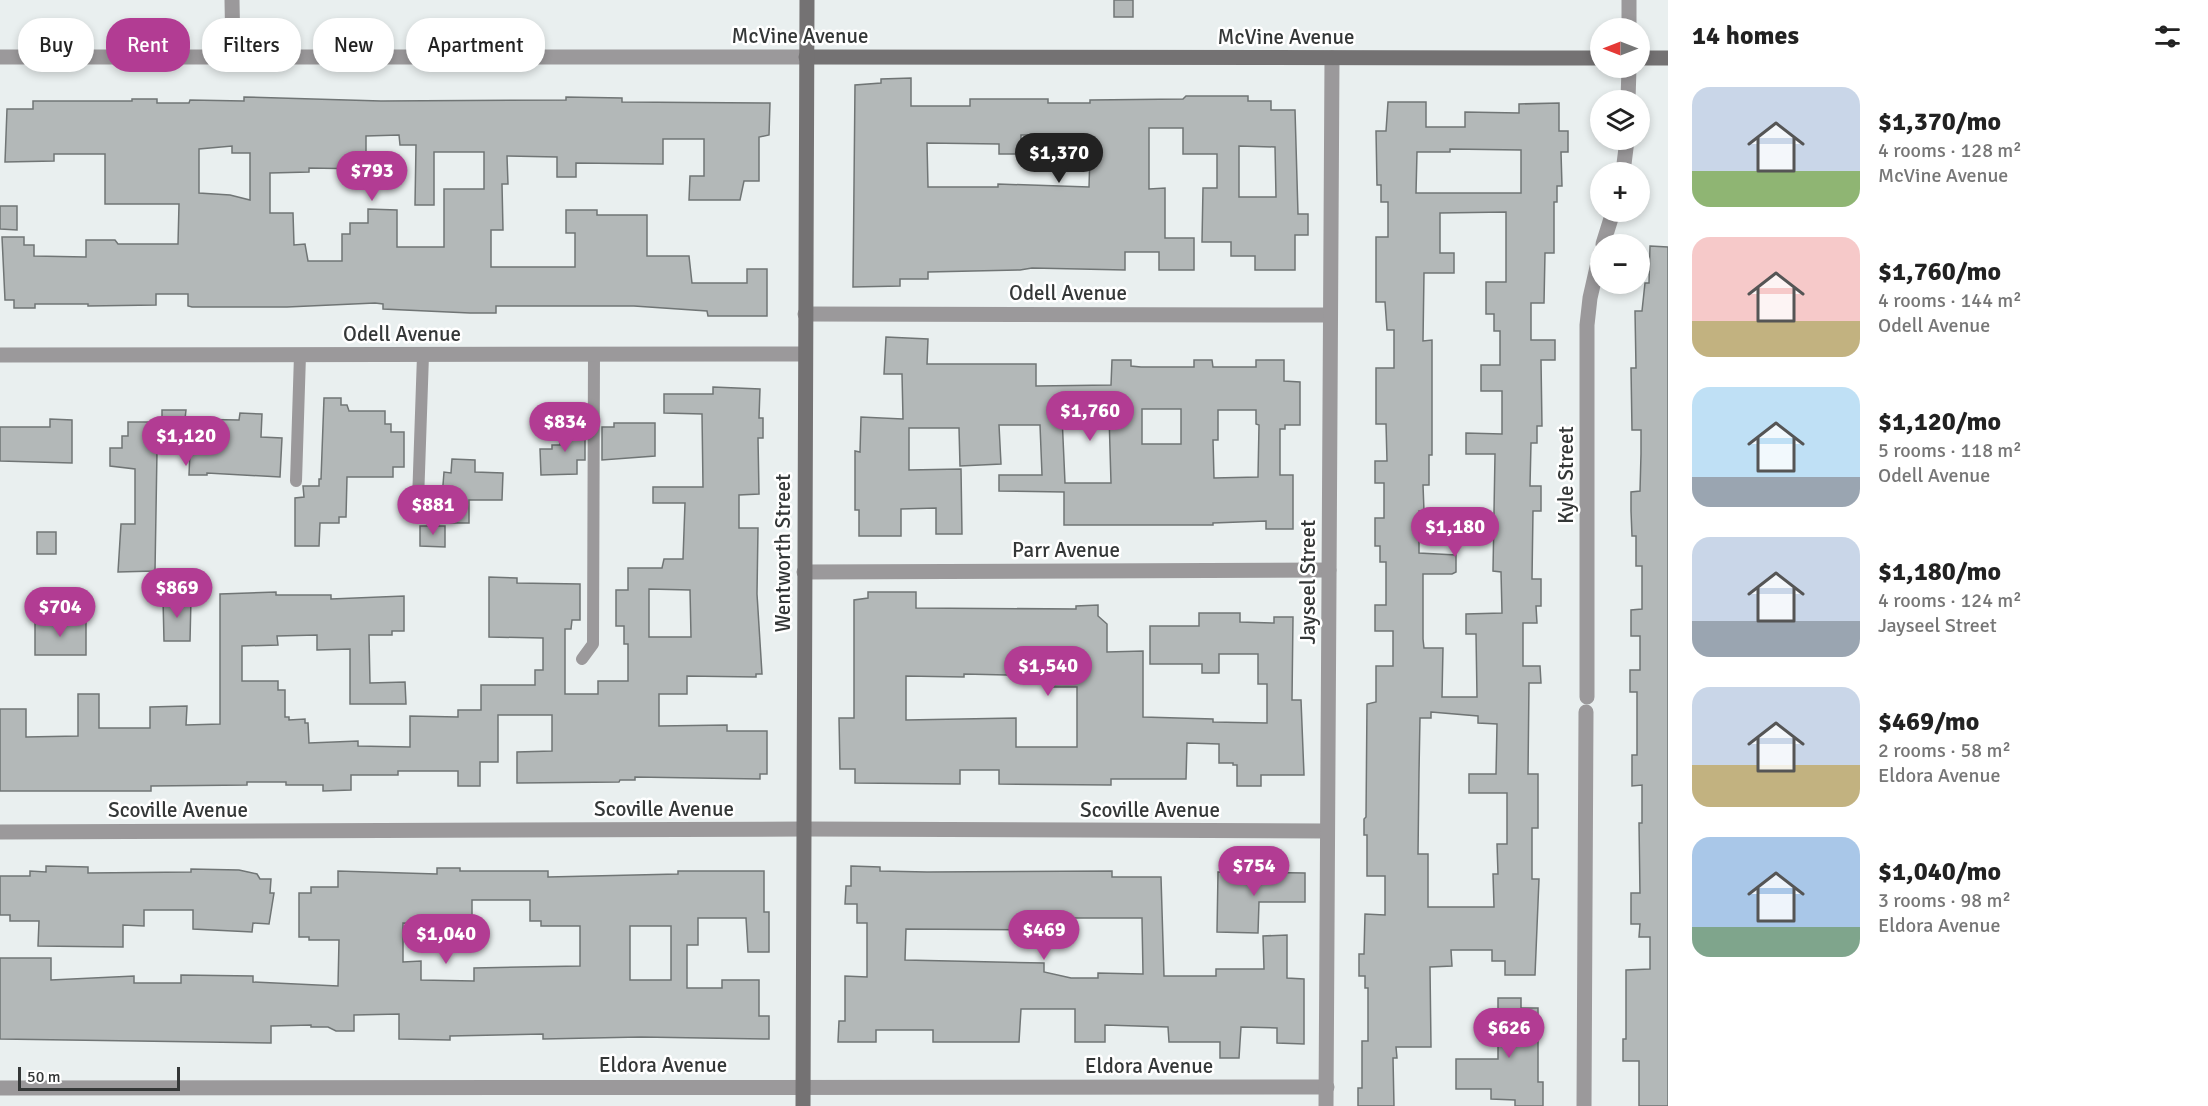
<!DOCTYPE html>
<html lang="en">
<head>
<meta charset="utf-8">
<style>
	body { margin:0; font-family:Signika,sans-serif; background:#f2f2f2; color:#222; height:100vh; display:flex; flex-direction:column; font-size:22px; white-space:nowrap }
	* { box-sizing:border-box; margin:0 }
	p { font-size:20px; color:#767676 }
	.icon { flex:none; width:33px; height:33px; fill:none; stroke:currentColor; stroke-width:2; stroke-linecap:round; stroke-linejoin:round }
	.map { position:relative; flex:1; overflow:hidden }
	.panel { display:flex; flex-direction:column; background:#fff; width:540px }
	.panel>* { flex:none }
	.top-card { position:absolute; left:18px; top:18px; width:570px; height:54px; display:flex; gap:12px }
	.needle { width:39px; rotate:270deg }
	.controls { position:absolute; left:1590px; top:18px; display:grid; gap:12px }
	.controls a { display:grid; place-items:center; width:60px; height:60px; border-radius:50%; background:#fff; box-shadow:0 3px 9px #0003; font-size:30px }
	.scale { position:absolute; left:18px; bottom:15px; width:162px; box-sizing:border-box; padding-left:6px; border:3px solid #343737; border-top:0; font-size:16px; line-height:21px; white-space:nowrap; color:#343737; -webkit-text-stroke:4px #fff; paint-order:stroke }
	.price { position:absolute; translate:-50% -51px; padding:0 14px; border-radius:21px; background:#b23c93; color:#fff; font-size:20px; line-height:39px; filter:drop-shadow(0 2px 3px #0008) }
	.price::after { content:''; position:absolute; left:50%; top:36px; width:18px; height:14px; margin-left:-9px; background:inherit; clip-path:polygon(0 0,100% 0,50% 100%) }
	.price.selected { background:#222; color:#fff }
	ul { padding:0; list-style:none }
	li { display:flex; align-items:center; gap:18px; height:150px; padding:0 24px }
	li span { display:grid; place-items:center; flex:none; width:168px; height:120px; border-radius:18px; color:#555 }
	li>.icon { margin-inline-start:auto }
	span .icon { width:72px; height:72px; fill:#fffc; stroke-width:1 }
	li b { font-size:26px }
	h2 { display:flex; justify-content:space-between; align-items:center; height:72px; padding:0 24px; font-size:26px }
	.pill { padding:0 21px; border-radius:24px; background:#fff; box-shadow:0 3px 9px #0003; font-size:21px; line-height:54px }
	.pill.selected { background:#b23c93; color:#fff }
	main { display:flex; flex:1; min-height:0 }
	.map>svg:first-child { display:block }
	.building { fill:#b3b8b8; stroke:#707575; stroke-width:1.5; fill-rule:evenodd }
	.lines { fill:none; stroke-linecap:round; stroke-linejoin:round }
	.lane { stroke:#9b999b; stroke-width:12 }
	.street { stroke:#9b999b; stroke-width:15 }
	.secondary { stroke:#747273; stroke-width:15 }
	.labels { text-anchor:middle; stroke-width:5; stroke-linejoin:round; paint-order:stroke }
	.street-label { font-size:21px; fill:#343737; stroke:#fff }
</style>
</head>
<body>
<main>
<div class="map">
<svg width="1668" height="1106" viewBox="0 0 1668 1106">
	<rect width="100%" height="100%" fill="#e9efef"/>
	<g class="building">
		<rect x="1114" y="0" width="19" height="17"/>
		<path d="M911,78V106H970V99H1048V103H1090V100L1183,99L1186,96H1248V101H1271V110H1295L1298,214H1308V235H1295V270H1255V256H1231V242H1202L1203,188H1217V154H1183V128H1149V189L1165,188V238H1194V270H1159V252H1125V270L1032,268L1020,270L928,272V279H900V286L853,287L855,85L881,83V79ZM1021,135H1055V145H1074L1075,154H1090L1089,187L998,184V187H928L927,143L999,144V154H1021ZM1239,146L1275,147L1276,197H1239Z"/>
		<path d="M244,97L381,101L566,100V97L622,98V102L770,103L769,135L759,137V181H744L740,200H689L690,176H704V139H663V164L576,163V177H557V157L507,156L508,184H502L503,230H491V267H575V233H566V210H597V215H647V256H689L692,283H747V269H767V316H708L707,311L634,306H496V313H470L383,309V304L375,303L287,307H192L188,306V294H156V305L88,306V304H35V308H14V300H5L2,237H24V245H34V256L86,257V240H115L118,244H178L179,204H105V154H54V161L5,162L7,109H33V101H132V99H157V103H189L190,100L244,101ZM399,135L400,145H416L415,205H434V152H484V189H444V247H397V210L368,209V223H350V234H342V261H308L305,244L294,245L293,213H270V173L309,172V168L366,169V136ZM232,146V153H250V200L230,195L199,193V149Z"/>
		<path d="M1388,102H1426V127H1465V112L1519,113V104L1559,103V131H1568V152H1561L1562,186H1557V202H1554V253H1545L1544,303H1531V340H1555V360H1541L1542,426H1537V443H1531L1530,486H1541V511H1533L1532,579H1541V606H1536L1537,623H1523V666H1540L1541,683H1529L1528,774H1538V828H1532V879H1539L1535,975H1505V961H1492V950H1451L1452,966L1430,967L1431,1047H1396L1397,1058H1393L1394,1106H1358V1088H1362V1041H1368V988H1365V976H1359V954H1364L1365,914L1385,915V876H1367V835H1364V819L1366,817L1367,704L1376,702V666H1393V631H1375V605H1386V562H1380V546H1375V518H1384V483H1375V461H1387L1386,424H1376V368H1394V330H1387L1385,302H1376V237H1388V202H1381V185H1377L1376,131H1386ZM1450,149L1521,150V193H1416L1417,152H1450ZM1506,212V282H1486V314H1494V331H1500V365H1481V391H1502V434L1466,433V454H1495L1493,571L1501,572L1502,613L1466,614V634H1476L1477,697H1442L1443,648H1424L1423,639V574H1452L1456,572V555L1419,553V511H1424L1423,485H1429V455H1432V340L1423,341L1424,273H1454V253H1440V213ZM1431,712L1478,716V723L1497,724L1496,774H1469V793H1507V844H1497L1498,874H1493L1494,907H1428V854H1418L1419,772L1420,718H1431Z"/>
		<path d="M0,206H17V230L0,229Z"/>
		<path d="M1650,246L1668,247V1106H1639V1061H1623V1039H1626V970L1650,969V937H1639L1640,924H1631V893H1640L1639,823H1642V785L1632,786V755H1637V692H1630V670H1640V636H1631V610L1642,609V566H1636V536H1632L1631,511V492L1640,491L1641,454V430H1632L1631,368H1636L1635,311H1642L1645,283H1649Z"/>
		<path d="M886,337L928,339L927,364H1036V386L1111,385L1112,360H1131V366L1141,367H1194V360H1212L1213,367H1256V360H1284V381L1300,382V425H1285V429H1280V475H1293V529H1266V521L1213,523V525H1064V492L999,491V475H1042L1040,425H999L1001,464L960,466L959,428H909V470L961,469L962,534H936V508L901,509V536H859V510H855V451L860,452L861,417L903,419L902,374H884ZM1142,409H1181V444H1142ZM1218,410H1256V424L1259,425L1258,477L1214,478L1213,440H1218ZM1109,415L1111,483H1065L1062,416Z"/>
		<path d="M713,387L760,389L759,418H763V438H758L759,494L739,495V528H758L757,594L762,674H756V677L687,676V694H659V726L727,725V731H767V774H760V779L635,777V780H620L619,782L517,783V752L552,751V715H498V762H480V786H458V771H398V775H351V790L323,791V785H286V782H247V785L151,786V791H0V709H26V737L78,736V694H99V728H150V707L187,706L186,725L220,724V594L276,592V595H331V599L404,596V631H392V635H369L370,683L405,682L406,704H350V649L317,650V635L277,636L278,645L242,646V681H278V690H285V717H289V720L305,719V723H308L309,743L358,741V746L410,747V716L458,717V710H481V685H535V670H543V638L489,637V577L517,578V583L580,584V620H572L571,629H565V694H598V681H628V644H624V626H616V590H628V568H662L664,559H683L685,503H653V487H703L702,414L664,413V394H713ZM649,589L690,590L691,637H649Z"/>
		<path d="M324,398H341V405H347L349,411H385V424H391V432H404V467H393V477H347L346,517H339V523H320L319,546H295V498L304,497L303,486H319V479H321Z"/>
		<path d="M162,410H186L185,419L239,420L240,413L262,414L261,437L282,438L280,477L207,473V475H189L190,451H157L155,571L118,572L121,524H135V469L110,466V448H122V436H128V422H162Z"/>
		<path d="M50,419L72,420V463L0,461V427H50Z"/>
		<path d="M614,423H655V456L602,460V427H614Z"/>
		<path d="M560,426L585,427V460H577V474L541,475L540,449H552V445H560Z"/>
		<path d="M452,459L475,460V472L503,473L502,500H469V523H440L444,472L451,473Z"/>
		<path d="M420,526H445V547L420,546Z"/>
		<rect x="37" y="532" width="19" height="22"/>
		<path d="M868,592H916V608L1076,609V606L1098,605V616L1107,624V652L1143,651V717L1213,719V722L1267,723V684H1258V654H1219V673H1202V664H1150V626H1199V613H1240V622L1274,623V617H1293L1292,700H1301L1304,775H1261V786H1237V765H1233V763H1219V744L1187,743L1186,779H1111V785L999,784V770H960V784L855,783V769H840L839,718H854V600L868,598ZM964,674L1051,676V687H1077V747H1016V718L906,720V676L964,677Z"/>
		<path d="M191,598L190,641H164L163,599Z"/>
		<rect x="35" y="622" width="51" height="33"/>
		<path d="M46,866L88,867V873L191,872V869L239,870L257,874L260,879H271L270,893H274L269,924L253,923L252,932L193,929V910H144V926L123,925V947L38,946L39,921H10V915H0V876H30V871L46,872Z"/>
		<path d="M851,866L880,867V871L927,872L1112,871V877H1161L1164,976H1216V969H1264L1263,936L1287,935V978L1304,979V1044L1277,1043V1028L1241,1027L1239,1058H1220V1042H1169L1168,1027L1105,1025V1042H1075V1009H1021L1019,1042H933V1030H876V1042H838L839,1021H845V976L867,977V923H857V904H845L846,886H851ZM1073,918H1142L1143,974L1098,973V978H1071L1044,972V963L905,960L906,929L1073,930Z"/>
		<path d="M437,868H460V871H548V877L678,874V871H764V912H769V952H748L746,918H698V945H687V988H722V980H759V1016H769V1039L641,1037L543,1039V1034L450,1036V1040L399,1039V1014L354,1015V1031H336L328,1027H311V1025L271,1026V1043L0,1039V958H51V980L134,976V983H181V975L253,976V982L338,986L339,940H309V937H299V893H311V887H338V871L437,874ZM472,900H530V921H541V926H580V966L474,968V981L421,980V961L403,962V923L472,925ZM630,926H671V980H630Z"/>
		<path d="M1218,872L1305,873V902H1259L1258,933L1217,932Z"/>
		<path d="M1498,998H1521V1008H1538V1082H1543V1106H1515V1100L1491,1099V1089H1456V1059H1498Z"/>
	</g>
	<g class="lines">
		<g class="lane">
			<path d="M296,481L300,355"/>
			<path d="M418,501L423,355"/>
			<path d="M582,659L593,644L594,354"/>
		</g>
		<g class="street">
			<path d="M232,0L233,56"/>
			<path d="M1629,28V0"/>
			<path d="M0,57H806"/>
			<path d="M1628,100L1629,68"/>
			<path d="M1623,172L1627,140"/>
			<path d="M1603,244L1613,212"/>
			<path d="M805,314L1330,315"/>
			<path d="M0,355L805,354"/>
			<path d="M804,572L1329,570"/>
			<path d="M1587,697V325L1590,298L1600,254"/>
			<path d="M0,832L805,829L1327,831"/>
			<path d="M0,1088L1327,1087"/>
			<path d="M1326,1106L1332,58"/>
			<path d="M1584,1106L1586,712"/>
		</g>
		<g class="secondary">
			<path d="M806,57L1600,58"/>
			<path d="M1640,58H1668"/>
			<path d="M803,1106L807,0"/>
		</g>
	</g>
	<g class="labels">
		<g class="street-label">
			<text x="800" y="43">McVine Avenue</text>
			<text x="1286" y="44">McVine Avenue</text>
			<text x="1068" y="300">Odell Avenue</text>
			<text x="402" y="341">Odell Avenue</text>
			<text transform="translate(1566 475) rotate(-90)" y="7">Kyle Street</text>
			<text x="1066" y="557">Parr Avenue</text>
			<text transform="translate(783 553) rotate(-90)" y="7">Wentworth Street</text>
			<text transform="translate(1308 582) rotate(-90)" y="7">Jayseel Street</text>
			<text x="664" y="816">Scoville Avenue</text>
			<text x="178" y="817">Scoville Avenue</text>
			<text x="1150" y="817">Scoville Avenue</text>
			<text x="663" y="1072">Eldora Avenue</text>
			<text x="1149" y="1073">Eldora Avenue</text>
		</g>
	</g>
</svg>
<div class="controls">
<a><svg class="needle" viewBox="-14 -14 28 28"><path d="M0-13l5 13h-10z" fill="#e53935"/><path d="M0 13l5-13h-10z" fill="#767676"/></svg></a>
<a><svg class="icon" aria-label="layers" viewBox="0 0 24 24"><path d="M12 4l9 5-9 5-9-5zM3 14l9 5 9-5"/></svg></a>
<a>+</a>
<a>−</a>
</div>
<div class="scale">50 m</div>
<b class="price selected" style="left:1059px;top:184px">$1,370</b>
<b class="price" style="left:372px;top:202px">$793</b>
<b class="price" style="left:1090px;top:442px">$1,760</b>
<b class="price" style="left:565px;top:453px">$834</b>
<b class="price" style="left:186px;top:467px">$1,120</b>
<b class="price" style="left:433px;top:536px">$881</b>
<b class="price" style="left:1455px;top:558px">$1,180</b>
<b class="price" style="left:177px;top:619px">$869</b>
<b class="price" style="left:60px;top:638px">$704</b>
<b class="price" style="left:1048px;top:697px">$1,540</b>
<b class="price" style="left:1254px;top:897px">$754</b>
<b class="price" style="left:1044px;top:961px">$469</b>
<b class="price" style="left:446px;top:965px">$1,040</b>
<b class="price" style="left:1509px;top:1059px">$626</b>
<div class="top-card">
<a class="pill">Buy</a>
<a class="pill selected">Rent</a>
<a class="pill">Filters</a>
<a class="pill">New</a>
<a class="pill">Apartment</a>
</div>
</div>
<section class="panel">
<h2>14 homes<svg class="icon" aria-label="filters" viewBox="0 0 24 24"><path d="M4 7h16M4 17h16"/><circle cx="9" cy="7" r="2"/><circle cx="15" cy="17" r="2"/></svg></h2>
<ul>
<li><span style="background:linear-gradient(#c9d6e8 70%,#8fb573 0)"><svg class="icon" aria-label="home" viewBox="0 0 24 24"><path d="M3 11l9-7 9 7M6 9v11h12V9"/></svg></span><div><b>$1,370/mo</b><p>4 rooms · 128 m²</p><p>McVine Avenue</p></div></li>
<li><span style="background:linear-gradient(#f6c9c9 70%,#c2b280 0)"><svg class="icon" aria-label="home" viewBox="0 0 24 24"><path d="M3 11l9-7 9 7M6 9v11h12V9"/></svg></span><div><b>$1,760/mo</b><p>4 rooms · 144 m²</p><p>Odell Avenue</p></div></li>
<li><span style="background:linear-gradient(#bfe0f5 75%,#9aa5b1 0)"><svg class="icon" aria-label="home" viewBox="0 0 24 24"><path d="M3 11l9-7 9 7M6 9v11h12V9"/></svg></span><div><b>$1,120/mo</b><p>5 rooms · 118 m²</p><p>Odell Avenue</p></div></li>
<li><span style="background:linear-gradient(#c9d6e8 70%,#9aa5b1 0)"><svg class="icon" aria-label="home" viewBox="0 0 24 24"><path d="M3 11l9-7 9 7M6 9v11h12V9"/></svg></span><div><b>$1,180/mo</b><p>4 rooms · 124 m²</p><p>Jayseel Street</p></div></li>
<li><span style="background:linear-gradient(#c9d6e8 65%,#c2b280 0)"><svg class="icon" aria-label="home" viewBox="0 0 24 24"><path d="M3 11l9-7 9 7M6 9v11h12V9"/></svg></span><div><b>$469/mo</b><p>2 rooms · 58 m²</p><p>Eldora Avenue</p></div></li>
<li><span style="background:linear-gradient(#a9c7e8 75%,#7fa58c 0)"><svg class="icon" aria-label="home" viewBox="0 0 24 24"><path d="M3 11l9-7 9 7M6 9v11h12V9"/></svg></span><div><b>$1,040/mo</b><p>3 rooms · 98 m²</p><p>Eldora Avenue</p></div></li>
</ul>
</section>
</main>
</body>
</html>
